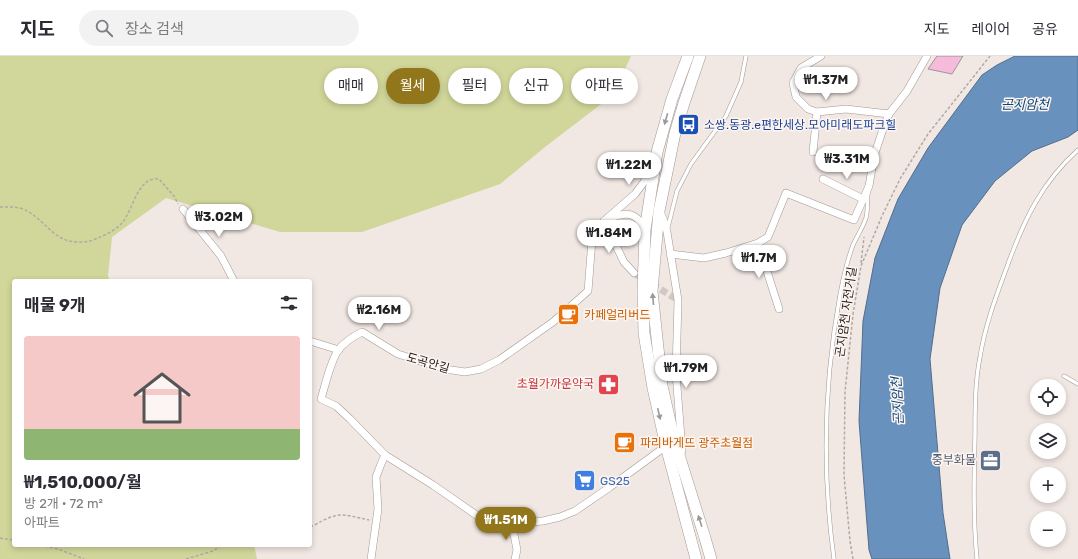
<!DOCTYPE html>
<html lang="ko">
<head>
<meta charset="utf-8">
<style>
	body { margin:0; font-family:Rubik,"Noto Sans KR",sans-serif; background:#f2f2f3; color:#2b2b33; height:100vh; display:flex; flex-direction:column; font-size:15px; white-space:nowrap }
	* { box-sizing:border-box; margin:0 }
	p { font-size:13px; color:#7c7c81 }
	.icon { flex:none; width:22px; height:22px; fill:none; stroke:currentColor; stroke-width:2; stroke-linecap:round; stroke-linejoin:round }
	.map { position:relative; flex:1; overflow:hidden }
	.panel { position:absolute; left:12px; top:223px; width:300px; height:268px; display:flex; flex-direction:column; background:#fff; border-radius:4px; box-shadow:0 2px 6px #0003 }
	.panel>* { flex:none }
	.banner { position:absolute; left:324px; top:12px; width:380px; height:36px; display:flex; gap:8px }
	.tools { position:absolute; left:1030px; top:323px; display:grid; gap:8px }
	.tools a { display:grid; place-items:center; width:36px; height:36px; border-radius:50%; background:#fff; box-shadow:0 2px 6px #0003; font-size:20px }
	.price { position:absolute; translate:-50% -34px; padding:0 9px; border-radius:14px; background:#fff; color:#222; font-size:13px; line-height:26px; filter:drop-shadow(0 1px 2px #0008) }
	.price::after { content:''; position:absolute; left:50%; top:24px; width:12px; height:9px; margin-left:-6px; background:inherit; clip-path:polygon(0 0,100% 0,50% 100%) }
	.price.current { background:#91761c; color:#fff }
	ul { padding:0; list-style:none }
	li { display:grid; align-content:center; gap:8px; height:212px; padding:0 12px }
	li+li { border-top:1px solid #e1e1e2 }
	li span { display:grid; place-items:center; height:124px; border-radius:4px; color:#555 }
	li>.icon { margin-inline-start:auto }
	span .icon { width:72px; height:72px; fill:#fffc; stroke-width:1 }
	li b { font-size:17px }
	h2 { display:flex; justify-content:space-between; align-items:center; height:48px; padding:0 12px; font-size:17px }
	.pill { padding:0 14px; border-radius:18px; background:#fff; box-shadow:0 2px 6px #0003; font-size:14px; line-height:36px }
	.pill.current { background:#91761c; color:#fff }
	header { display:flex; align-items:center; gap:24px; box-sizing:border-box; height:56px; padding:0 20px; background:#fff; border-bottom:1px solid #e1e1e2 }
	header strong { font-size:19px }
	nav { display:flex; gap:22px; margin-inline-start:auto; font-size:14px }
	.search { width:280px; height:36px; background:#f2f2f3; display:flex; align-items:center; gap:10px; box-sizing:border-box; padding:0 14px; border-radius:22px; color:#7c7c81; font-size:15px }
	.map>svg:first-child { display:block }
	.green { fill:#d1d69a }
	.water { fill:#6991bd; stroke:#526e8c }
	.building { fill:#f6bada; stroke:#9e959a }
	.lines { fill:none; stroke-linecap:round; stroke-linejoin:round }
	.minor-tunnel { stroke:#d1c8c5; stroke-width:7; stroke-dasharray:7 3.5; stroke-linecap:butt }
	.service-casing { stroke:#a29994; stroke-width:4.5 }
	.minor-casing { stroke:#a29994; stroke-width:8 }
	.primary-casing { stroke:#a29994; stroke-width:12 }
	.path { stroke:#b1a9a5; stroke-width:1.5; stroke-dasharray:3 2; stroke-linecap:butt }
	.service { stroke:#fff; stroke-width:3.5 }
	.minor { stroke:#fff; stroke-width:7 }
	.primary { stroke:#fff; stroke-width:11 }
	.oneway { fill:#9a9898 }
	.labels { text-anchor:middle; stroke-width:3; stroke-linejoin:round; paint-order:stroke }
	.transit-label { font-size:12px; fill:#164399; stroke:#fff5f0; text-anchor:start }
	.street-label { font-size:12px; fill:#1e1b19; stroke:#fff5f0 }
	.food-label { font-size:12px; fill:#c56008; stroke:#fff5f0; text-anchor:start }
	.health-label { font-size:12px; fill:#be3a42; stroke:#fff5f0; text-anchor:end }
	.service-label { font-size:12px; fill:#4e5e75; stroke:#fff5f0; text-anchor:end }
	.shop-label { font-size:12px; fill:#366cbe; stroke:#fff5f0; text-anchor:start }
	.water-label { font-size:13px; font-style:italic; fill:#07477e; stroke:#fff5f0 }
</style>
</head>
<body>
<header>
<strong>지도</strong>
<div class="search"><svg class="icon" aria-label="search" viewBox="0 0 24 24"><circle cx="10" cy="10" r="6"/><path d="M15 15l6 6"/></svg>장소 검색</div>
<nav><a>지도</a><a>레이어</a><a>공유</a></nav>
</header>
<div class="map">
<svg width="1078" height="503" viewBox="0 0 1078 503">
	<rect width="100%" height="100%" fill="#f1e7e3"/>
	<path class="green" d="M0,0H631L613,39L545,91L500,128L362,176H280L166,142L112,181L108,220L110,225H14V489H254L257,503H0Z"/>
	<path class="water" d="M1015,0H1078V74L1068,81L1032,95L995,125L962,169L940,232L930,303L943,457L950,503H872L869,494L859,365L863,265L875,202L898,143L928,92L982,19L997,9Z"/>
	<path class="building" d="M937,0H963L952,18L928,13Z"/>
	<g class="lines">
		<path class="minor-tunnel" d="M634,217L678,244"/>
		<defs>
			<g id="service">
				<path d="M668,171L677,135L691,108L726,60L741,26L746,0"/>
				<path d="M1064,320L1078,328"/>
				<path d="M834,503C822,416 824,326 840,239C843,223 847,205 853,189C857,180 863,171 866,162C868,154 867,145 868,137"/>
				<path d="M977,503C973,462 974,421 975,379C975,353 975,326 980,301C985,269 997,238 1008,208C1024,164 1042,126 1078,94"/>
			</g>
			<g id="minor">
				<path d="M821,0L801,12L793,27L796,41L808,53L817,56L846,53L889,58"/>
				<path d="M813,96L817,56"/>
				<path d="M823,123L863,143"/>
				<path d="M183,153L221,200L234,225"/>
				<path d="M660,156L664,165L667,176L678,244L676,317L682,395"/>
				<path d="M611,162C628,155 636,157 645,173"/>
				<path d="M604,165L624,206L634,217"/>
				<path d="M758,187L779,253"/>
				<path d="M670,198L704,202L726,197L758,187L768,181L786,137L854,164L869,130L874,100L883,73L889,58L907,35L927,0"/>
				<path d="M310,285L339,294"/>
				<path d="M385,399L433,429L482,463L498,466L512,468L543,465L560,461L575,455L610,431L666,390"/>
				<path d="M512,468L517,494L515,503"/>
				<path d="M371,503L378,453L376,421L381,408L385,399L350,363L336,350L321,343C325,330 331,303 339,293C345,286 354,280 362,276L398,298L445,313L465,316L481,313L499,304L553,266L588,235L592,184L604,165L635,138L644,126L652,107"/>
			</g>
			<g id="primary">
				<path d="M688,0L672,43L657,96L645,174L643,235L644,277L653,332L666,390L696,503"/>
				<path d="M700,0L684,47L675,77L659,155L652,235L662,330L674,383L705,482L711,503"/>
			</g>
		</defs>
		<use href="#service" class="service-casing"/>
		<use href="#minor" class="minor-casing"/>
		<use href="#primary" class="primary-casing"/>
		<g class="path">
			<path d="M0,151C8,151 20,150 27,155C46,165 54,186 78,186C83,186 88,186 93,184C103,180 115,175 122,167C133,155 137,120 159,123L174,140L178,148"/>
			<path d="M861,207L864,181"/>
			<path d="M310,470H313C339,455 341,458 369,464"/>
			<path d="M0,482L14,484"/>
			<path d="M40,489L58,493L84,503"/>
			<path d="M186,503L213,495L222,489"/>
			<path d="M853,503L850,485L844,419L845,336L853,258L861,210L882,160L900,123L928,78L990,0"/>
		</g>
		<use href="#service" class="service"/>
		<use href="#minor" class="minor"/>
		<use href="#primary" class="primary"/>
	</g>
	<defs><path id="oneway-solid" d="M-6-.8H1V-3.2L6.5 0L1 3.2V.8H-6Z"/></defs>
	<g class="oneway">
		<use href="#oneway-solid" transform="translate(666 63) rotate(106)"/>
		<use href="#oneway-solid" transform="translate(653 243) rotate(-95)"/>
		<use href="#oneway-solid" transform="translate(659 358) rotate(77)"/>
		<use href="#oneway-solid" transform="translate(700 465) rotate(-108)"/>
	</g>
	<defs>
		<symbol id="bus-square" viewBox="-11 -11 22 22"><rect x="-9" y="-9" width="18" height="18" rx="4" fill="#1a4fb4" stroke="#fff5f0"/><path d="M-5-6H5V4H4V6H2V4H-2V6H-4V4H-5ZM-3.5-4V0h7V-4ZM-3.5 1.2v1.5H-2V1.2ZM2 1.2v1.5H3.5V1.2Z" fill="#fff"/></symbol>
		<symbol id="cafe-square" viewBox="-11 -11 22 22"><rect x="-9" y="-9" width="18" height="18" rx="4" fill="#e8710a" stroke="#fff5f0"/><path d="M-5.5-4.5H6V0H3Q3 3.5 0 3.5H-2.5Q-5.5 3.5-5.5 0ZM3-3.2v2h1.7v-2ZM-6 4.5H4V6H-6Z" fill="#fff"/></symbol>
		<symbol id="pharmacy-square" viewBox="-11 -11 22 22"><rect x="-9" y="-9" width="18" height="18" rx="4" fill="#e0444e" stroke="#fff5f0"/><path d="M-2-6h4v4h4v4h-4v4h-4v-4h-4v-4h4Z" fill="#fff"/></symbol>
		<symbol id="office-square" viewBox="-11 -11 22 22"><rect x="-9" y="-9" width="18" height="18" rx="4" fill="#5c6f8a" stroke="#fff5f0"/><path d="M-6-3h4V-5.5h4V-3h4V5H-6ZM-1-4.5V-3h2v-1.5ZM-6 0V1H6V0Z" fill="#fff"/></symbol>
		<symbol id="supermarket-square" viewBox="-11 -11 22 22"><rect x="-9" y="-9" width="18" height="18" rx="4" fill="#3f7fe0" stroke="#fff5f0"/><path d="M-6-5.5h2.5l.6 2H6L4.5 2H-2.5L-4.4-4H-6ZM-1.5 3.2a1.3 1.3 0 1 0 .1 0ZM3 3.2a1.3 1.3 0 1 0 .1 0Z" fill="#fff"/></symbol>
	</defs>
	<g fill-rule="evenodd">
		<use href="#bus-square" x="676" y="56" width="25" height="25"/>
		<use href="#cafe-square" x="556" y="246" width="25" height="25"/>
		<use href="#pharmacy-square" x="596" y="316" width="25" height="25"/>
		<use href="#cafe-square" x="612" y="374" width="25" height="25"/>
		<use href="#office-square" x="978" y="392" width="25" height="25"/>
		<use href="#supermarket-square" x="572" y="412" width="25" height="25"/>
	</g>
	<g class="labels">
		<g class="transit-label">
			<text x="704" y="73">소쌍.동광.e편한세상.모아미래도파크힐</text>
		</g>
		<g class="street-label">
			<text transform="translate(846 256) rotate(-82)" y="4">곤지암천 자전거길</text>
			<text transform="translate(428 307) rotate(16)" y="4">도곡안길</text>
		</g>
		<g class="food-label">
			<text x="584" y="263">카페얼리버드</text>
			<text x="640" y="391">파리바게뜨 광주초월점</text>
		</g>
		<g class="health-label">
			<text x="594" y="332">초월가까운약국</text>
		</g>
		<g class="service-label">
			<text x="976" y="408">중부화물</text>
		</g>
		<g class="shop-label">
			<text x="600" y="429">GS25</text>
		</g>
		<g class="water-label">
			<text x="1025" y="53">곤지암천</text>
			<text transform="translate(897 345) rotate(-93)" y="5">곤지암천</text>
		</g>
	</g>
</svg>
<div class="tools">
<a><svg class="icon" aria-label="locate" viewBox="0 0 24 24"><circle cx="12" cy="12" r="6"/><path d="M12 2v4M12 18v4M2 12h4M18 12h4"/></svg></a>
<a><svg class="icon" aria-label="layers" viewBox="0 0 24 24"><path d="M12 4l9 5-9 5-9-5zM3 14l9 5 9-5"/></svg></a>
<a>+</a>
<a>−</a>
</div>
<b class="price" style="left:826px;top:45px">₩1.37M</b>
<b class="price" style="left:847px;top:124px">₩3.31M</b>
<b class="price" style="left:629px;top:130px">₩1.22M</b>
<b class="price" style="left:219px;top:182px">₩3.02M</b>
<b class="price" style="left:609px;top:198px">₩1.84M</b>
<b class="price" style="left:759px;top:223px">₩1.7M</b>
<b class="price" style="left:379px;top:275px">₩2.16M</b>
<b class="price" style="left:686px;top:333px">₩1.79M</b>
<b class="price current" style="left:506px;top:485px">₩1.51M</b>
<div class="banner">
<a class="pill">매매</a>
<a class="pill current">월세</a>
<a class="pill">필터</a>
<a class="pill">신규</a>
<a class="pill">아파트</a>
</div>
<section class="panel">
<h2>매물 9개<svg class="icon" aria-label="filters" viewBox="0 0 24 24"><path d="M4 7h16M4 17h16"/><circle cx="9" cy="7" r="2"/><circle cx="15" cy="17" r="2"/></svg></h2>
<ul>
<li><span style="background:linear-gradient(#f6c9c9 75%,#8fb573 0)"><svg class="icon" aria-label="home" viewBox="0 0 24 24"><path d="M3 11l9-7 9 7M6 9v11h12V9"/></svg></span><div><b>₩1,510,000/월</b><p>방 2개 · 72 m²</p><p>아파트</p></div></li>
</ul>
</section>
</div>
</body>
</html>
